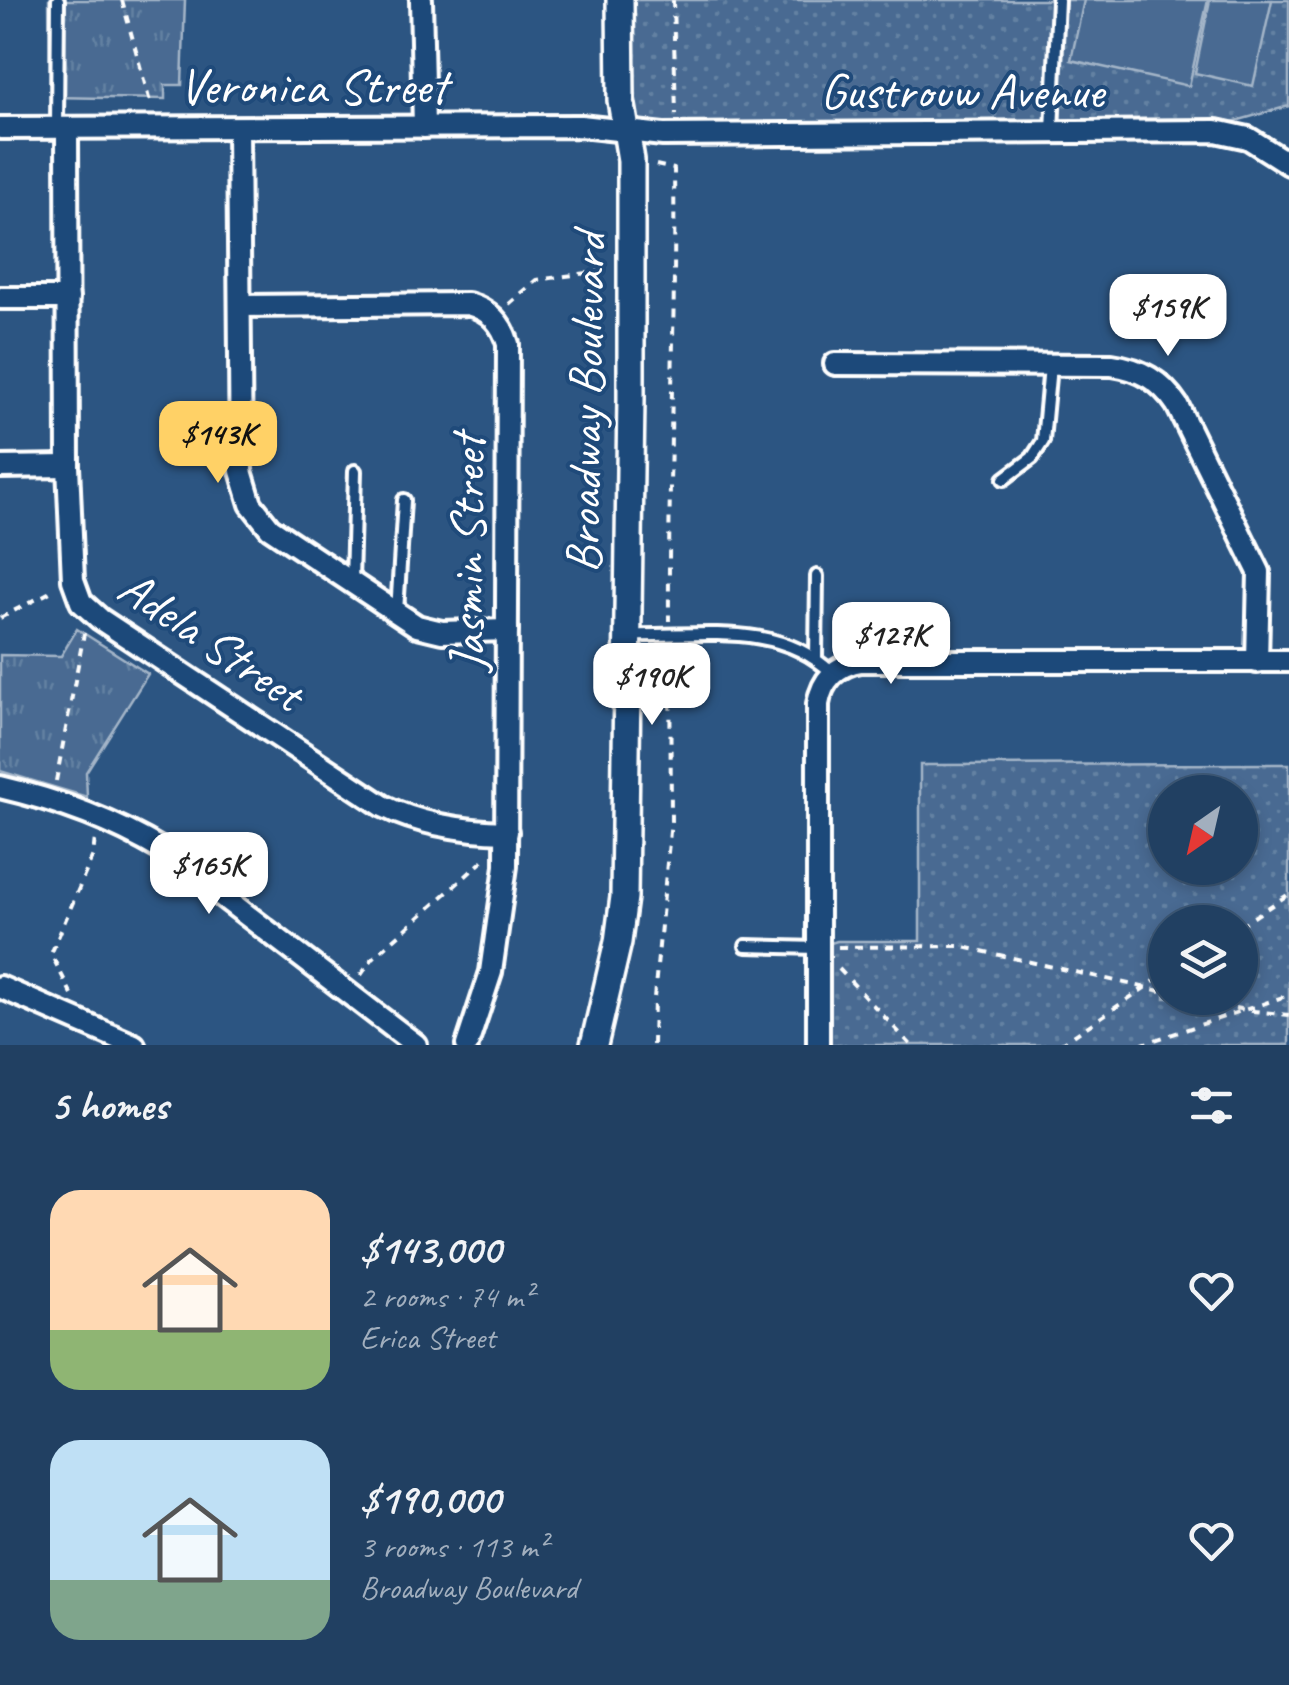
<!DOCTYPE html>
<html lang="en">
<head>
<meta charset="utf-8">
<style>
	body { margin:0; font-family:Caveat,sans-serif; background:#2d4b6b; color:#f1f3f6; height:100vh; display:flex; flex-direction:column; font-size:38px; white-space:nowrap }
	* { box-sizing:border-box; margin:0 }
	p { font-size:32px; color:#a2afbe }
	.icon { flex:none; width:55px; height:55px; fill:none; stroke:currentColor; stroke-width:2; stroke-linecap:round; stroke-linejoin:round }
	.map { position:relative; height:1045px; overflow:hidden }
	.panel { display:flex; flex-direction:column; background:#214062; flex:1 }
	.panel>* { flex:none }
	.needle { width:65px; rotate:214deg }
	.fabs { position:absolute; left:1148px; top:775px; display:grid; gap:20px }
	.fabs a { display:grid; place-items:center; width:110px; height:110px; border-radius:50%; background:#214062; box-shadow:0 5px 15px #0003,0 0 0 2px #3e5977; font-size:50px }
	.price { position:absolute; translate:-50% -85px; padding:0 22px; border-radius:20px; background:#fff; color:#222; font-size:32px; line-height:65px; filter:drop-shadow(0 2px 5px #0008) }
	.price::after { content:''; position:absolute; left:50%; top:60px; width:30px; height:22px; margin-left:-15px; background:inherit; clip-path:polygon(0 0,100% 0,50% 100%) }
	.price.current { background:#ffd166; color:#111 }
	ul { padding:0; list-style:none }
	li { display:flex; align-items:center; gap:30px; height:250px; padding:0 50px }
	li span { display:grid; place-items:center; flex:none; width:280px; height:200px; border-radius:30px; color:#555 }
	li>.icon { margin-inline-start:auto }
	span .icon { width:120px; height:120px; fill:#fffc; stroke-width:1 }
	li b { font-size:42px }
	h2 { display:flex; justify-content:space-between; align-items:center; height:120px; padding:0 50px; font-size:42px }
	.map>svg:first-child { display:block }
	.grass { fill:url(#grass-dots); stroke:#a4b5c8; stroke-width:2.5; fill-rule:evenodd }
	.park { fill:url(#park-tufts); stroke:#a4b5c8; stroke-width:2.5 }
	.pitch { fill:#486b92; stroke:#a4b5c8; stroke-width:2.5 }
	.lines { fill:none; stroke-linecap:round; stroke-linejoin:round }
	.service-casing { stroke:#fff; stroke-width:18 }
	.minor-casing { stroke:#fff; stroke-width:28 }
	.tertiary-casing { stroke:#fff; stroke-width:32 }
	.path { stroke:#fff; stroke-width:4; stroke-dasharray:8 8; stroke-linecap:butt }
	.service { stroke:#1f4a7a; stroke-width:10 }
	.minor { stroke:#1f4a7a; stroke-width:20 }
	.tertiary { stroke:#1f4a7a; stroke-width:25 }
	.labels { text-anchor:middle; stroke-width:8; stroke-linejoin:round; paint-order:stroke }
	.street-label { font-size:50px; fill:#fff; stroke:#1f4a7a }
</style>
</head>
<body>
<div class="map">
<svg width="1289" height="1045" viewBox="0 0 1289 1045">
	<defs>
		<pattern id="grass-dots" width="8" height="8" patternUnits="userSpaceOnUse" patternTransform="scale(2.5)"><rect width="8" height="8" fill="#486b92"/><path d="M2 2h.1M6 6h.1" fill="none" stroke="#6381a2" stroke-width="1.8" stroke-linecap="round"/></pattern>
		<pattern id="park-tufts" width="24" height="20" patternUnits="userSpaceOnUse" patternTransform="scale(2.5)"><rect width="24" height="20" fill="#486b92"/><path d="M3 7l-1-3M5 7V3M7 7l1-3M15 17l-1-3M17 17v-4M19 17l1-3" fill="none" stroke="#6381a2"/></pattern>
	</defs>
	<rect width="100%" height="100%" fill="#2c5582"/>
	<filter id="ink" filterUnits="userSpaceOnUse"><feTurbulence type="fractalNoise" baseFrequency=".01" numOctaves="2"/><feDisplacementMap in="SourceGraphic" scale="20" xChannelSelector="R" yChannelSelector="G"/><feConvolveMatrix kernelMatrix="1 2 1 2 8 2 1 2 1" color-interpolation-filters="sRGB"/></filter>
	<g filter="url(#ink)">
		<g class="grass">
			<path d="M621,0H1289V106L1218,126L628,132Z"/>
			<path d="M1289,764V1045H819L818,947L837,941H920V765ZM1165,792H1240V868H1165ZM1165,922H1240V998H1165Z"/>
		</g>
		<g class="park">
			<path d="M49,0H185L182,85H165V99L50,97Z"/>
			<path d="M77,629L148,674L86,772L87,797L0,771V655L61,656Z"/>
		</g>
		<g class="pitch">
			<path d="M1084,0H1208L1189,86L1071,60Z"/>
			<path d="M1210,0H1272L1253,86L1195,73Z"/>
		</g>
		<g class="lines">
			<defs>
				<g id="service">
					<path d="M57,127L58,0"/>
					<path d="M1052,131L1058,0"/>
					<path d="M1004,479L1032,458L1043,441L1050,366"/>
					<path d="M352,582L355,471"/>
					<path d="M397,612L404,500"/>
					<path d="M629,635C699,637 778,620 832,673"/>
					<path d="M816,657L817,576"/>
					<path d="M746,946L817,948"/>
				</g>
				<g id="minor">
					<path d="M421,0L424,127"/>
					<path d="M0,128L581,126L663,135L1216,131L1248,138L1289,164"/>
					<path d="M238,128L241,471L251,504L270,528L417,626L442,632L507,630"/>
					<path d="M67,129L68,466L73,580L81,602L100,619L383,806C421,825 466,831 507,832"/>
					<path d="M0,298H68"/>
					<path d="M240,306L468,304C490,310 502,323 508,344L506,866L491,972L467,1045"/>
					<path d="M835,364L1112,365C1141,369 1161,381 1177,405L1259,572L1257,662"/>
					<path d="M0,467L68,466"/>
					<path d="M0,787C56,800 112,820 162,850L416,1045"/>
					<path d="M0,987L134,1045"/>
					<path d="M818,1045V704C822,680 836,665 861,661H1289"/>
				</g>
				<path id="tertiary" d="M594,1045L618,942L624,897L631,399V160L621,100L620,0"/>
			</defs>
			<use href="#service" class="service-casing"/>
			<use href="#minor" class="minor-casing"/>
			<use href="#tertiary" class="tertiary-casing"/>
			<g class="path">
				<path d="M122,0L151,106"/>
				<path d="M673,0L676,115"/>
				<path d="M656,165L674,169C676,320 668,470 669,621"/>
				<path d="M509,304L537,280L609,270"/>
				<path d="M0,618L56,589"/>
				<path d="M56,781L84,633"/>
				<path d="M1240,926L1289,894"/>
				<path d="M838,947L959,946L1165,992"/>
				<path d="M839,969L911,1045"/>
				<path d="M361,975L373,958L485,859"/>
				<path d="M72,995L51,954L93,855L95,838"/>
				<path d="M1188,998L1245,1010L1289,1015"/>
				<path d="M653,1045L654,998L671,821L670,651"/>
				<path d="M1060,1045L1165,974"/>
				<path d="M1140,1045L1289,995"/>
			</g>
			<use href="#service" class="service"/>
			<use href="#minor" class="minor"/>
			<use href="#tertiary" class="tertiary"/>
		</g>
	</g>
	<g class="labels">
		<g class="street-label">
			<text x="313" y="103">Veronica Street</text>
			<text x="962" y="108">Gustrouw Avenue</text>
			<text transform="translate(584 403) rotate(-89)" y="18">Broadway Boulevard</text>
			<text transform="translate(466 553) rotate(-90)" y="18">Jasmin Street</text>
			<text transform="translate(212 639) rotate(34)" y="18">Adela Street</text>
		</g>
	</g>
</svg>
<div class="fabs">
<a><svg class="needle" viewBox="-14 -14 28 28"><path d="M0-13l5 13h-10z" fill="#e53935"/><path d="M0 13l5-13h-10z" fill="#a2afbe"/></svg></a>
<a><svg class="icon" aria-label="layers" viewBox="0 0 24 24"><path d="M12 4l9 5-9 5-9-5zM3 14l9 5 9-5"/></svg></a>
</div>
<b class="price" style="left:1168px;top:359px">$159K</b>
<b class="price current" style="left:218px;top:486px">$143K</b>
<b class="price" style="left:891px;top:687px">$127K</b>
<b class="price" style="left:652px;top:728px">$190K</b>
<b class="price" style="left:209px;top:917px">$165K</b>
</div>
<section class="panel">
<h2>5 homes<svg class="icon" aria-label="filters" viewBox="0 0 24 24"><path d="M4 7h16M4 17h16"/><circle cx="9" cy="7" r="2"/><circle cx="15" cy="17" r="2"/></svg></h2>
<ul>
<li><span style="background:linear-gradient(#ffd9b3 70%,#8fb573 0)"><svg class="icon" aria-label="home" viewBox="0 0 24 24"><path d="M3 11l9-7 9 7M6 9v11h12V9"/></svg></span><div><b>$143,000</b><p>2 rooms · 74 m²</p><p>Erica Street</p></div><svg class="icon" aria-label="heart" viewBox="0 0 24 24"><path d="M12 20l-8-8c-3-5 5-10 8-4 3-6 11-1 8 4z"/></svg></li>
<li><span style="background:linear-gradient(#bfe0f5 70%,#7fa58c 0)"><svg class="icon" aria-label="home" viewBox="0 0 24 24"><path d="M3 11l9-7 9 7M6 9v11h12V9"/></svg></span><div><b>$190,000</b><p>3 rooms · 113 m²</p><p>Broadway Boulevard</p></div><svg class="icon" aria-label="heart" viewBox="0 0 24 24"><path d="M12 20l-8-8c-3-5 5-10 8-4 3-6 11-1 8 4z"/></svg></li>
</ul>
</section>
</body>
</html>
